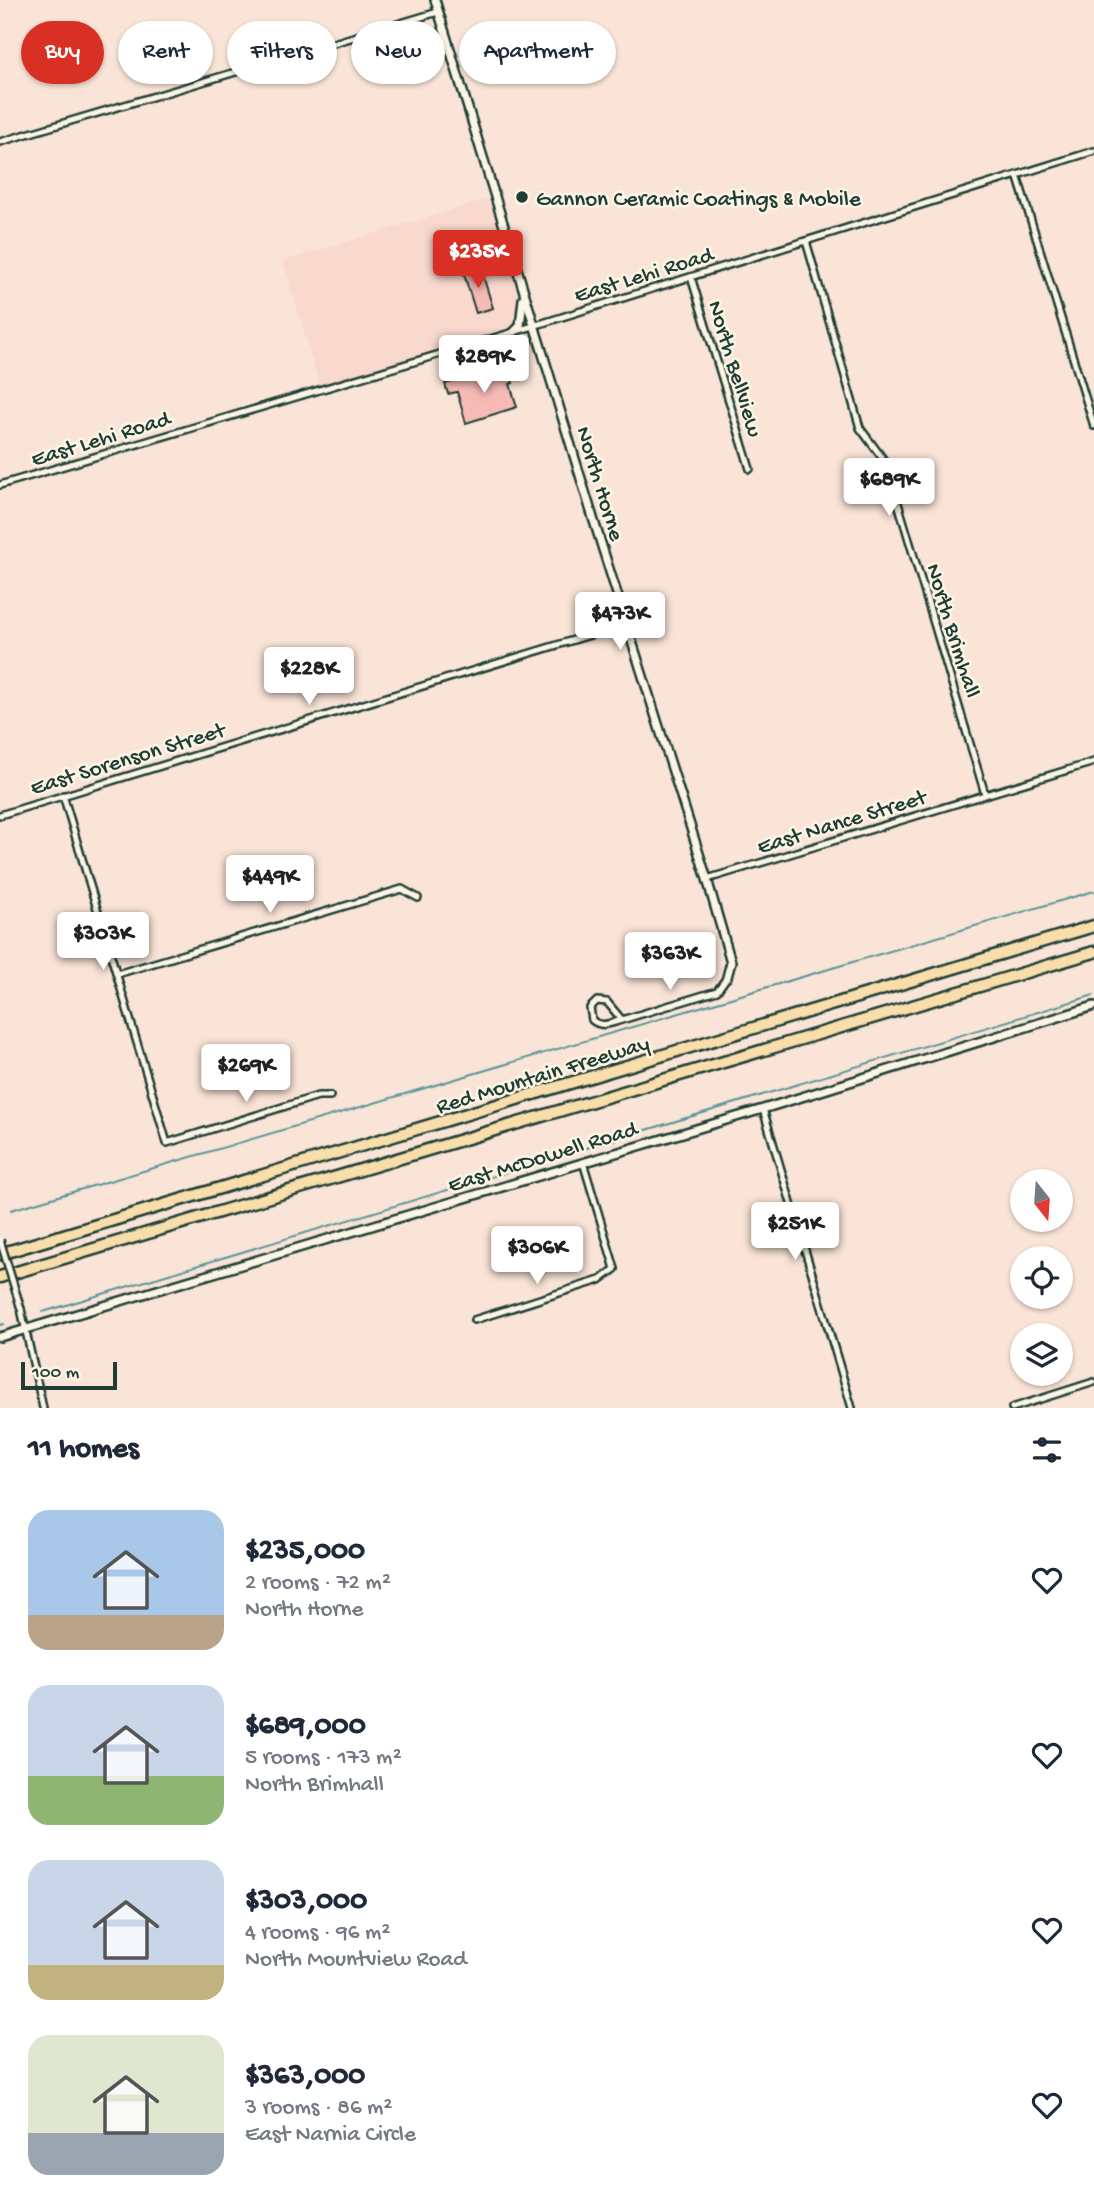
<!DOCTYPE html>
<html lang="en">
<head>
<meta charset="utf-8">
<style>
	body { margin:0; font-family:"Gochi Hand",sans-serif; background:#f6f6f7; color:#1f2937; height:100vh; display:flex; flex-direction:column; font-size:26px; white-space:nowrap }
	* { box-sizing:border-box; margin:0 }
	p { font-size:23px; color:#747a83 }
	.icon { flex:none; width:38px; height:38px; fill:none; stroke:currentColor; stroke-width:2; stroke-linecap:round; stroke-linejoin:round }
	.map { position:relative; height:1408px; overflow:hidden }
	.panel { display:flex; flex-direction:column; background:#fff; flex:1 }
	.panel>* { flex:none }
	.top-card { position:absolute; left:21px; top:21px; width:700px; height:63px; display:flex; gap:14px }
	.needle { width:46px; rotate:163deg }
	.buttons { position:absolute; left:1010px; top:1169px; display:grid; gap:14px }
	.buttons a { display:grid; place-items:center; width:63px; height:63px; border-radius:50%; background:#fff; box-shadow:0 2px 5px #0004; font-size:35px }
	.scale { position:absolute; left:21px; bottom:18px; width:96px; box-sizing:border-box; padding-left:7px; border:4px solid #1f3d34; border-top:0; font-size:19px; line-height:24px; white-space:nowrap; color:#1f3d34; -webkit-text-stroke:5px #fcf5e5; paint-order:stroke }
	.price { position:absolute; translate:-50% -60px; padding:0 16px; border-radius:7px; background:#fff; color:#222; font-size:23px; line-height:46px; filter:drop-shadow(0 2px 4px #0008) }
	.price::after { content:''; position:absolute; left:50%; top:42px; width:21px; height:16px; margin-left:-10px; background:inherit; clip-path:polygon(0 0,100% 0,50% 100%) }
	.price.active { background:#d93025; color:#fff }
	ul { padding:0; list-style:none }
	li { display:flex; align-items:center; gap:21px; height:175px; padding:0 28px }
	li span { display:grid; place-items:center; flex:none; width:196px; height:140px; border-radius:21px; color:#555 }
	li>.icon { margin-inline-start:auto }
	span .icon { width:84px; height:84px; fill:#fffc; stroke-width:1 }
	li b { font-size:30px }
	h2 { display:flex; justify-content:space-between; align-items:center; height:84px; padding:0 28px; font-size:30px }
	.chip { padding:0 24px; border-radius:32px; background:#fff; box-shadow:0 2px 5px #0004; font-size:24px; line-height:63px }
	.chip.active { background:#d93025; color:#fff }
	.map>svg:first-child { display:block }
	.built { fill:#f9d8cd }
	.lines { fill:none; stroke-linecap:round; stroke-linejoin:round }
	.stream { stroke:#599599; stroke-width:2 }
	.building { fill:#f7bbb6; stroke:#1f3d34; stroke-width:2 }
	.minor-casing { stroke:#1f3d34; stroke-width:10 }
	.tertiary-casing { stroke:#1f3d34; stroke-width:12 }
	.motorway-casing { stroke:#1f3d34; stroke-width:15 }
	.minor { stroke:#fcf5e5; stroke-width:5 }
	.tertiary { stroke:#fcf5e5; stroke-width:7 }
	.motorway { stroke:#f9deab; stroke-width:10 }
	.minor-bridge-casing { stroke:#1f3d34; stroke-width:10; stroke-linecap:butt }
	.minor-bridge { stroke:#fcf5e5; stroke-width:5 }
	.poi-dot { fill:#1f3d34; stroke:#fcf5e5; stroke-width:2.5 }
	.labels { text-anchor:middle; stroke-width:5; stroke-linejoin:round; paint-order:stroke }
	.poi-label { font-size:23px; fill:#1f3d34; stroke:#fcf5e5; text-anchor:start }
	.street-label { font-size:23px; fill:#1f3d34; stroke:#fcf5e5 }
</style>
</head>
<body>
<div class="map">
<svg width="1094" height="1408" viewBox="0 0 1094 1408">
	<rect width="100%" height="100%" fill="#fae4d7"/>
	<filter id="ink" filterUnits="userSpaceOnUse"><feTurbulence type="fractalNoise" baseFrequency=".0143" numOctaves="2"/><feDisplacementMap in="SourceGraphic" scale="14" xChannelSelector="R" yChannelSelector="G"/><feConvolveMatrix kernelMatrix="1 2 1 2 8 2 1 2 1" color-interpolation-filters="sRGB"/></filter>
	<g filter="url(#ink)">
		<path class="built" d="M495,197L534,325L321,390L283,261Z"/>
		<g class="lines">
			<g class="stream">
				<path d="M11,1210L1094,891"/>
				<path d="M43,1312L1094,995"/>
				<path d="M0,1325L4,1324"/>
			</g>
		</g>
		<g class="building">
			<path d="M480,266L493,308L476,313L463,271Z"/>
			<path d="M509,371L513,383L510,384L517,407L466,423L457,392L448,394L445,384L484,372V374L490,373L491,377Z"/>
		</g>
		<g class="lines">
			<defs>
				<g id="minor">
					<path d="M0,142L438,12"/>
					<path d="M1017,175L1094,426"/>
					<path d="M806,241L860,428L886,463L985,794"/>
					<path d="M691,277L750,469"/>
					<path d="M0,485L514,332L1094,151"/>
					<path d="M63,795L167,1143L318,1096H330"/>
					<path d="M0,815L626,624"/>
					<path d="M707,879L1094,762"/>
					<path d="M117,974L402,889L418,898"/>
					<path d="M622,1020L607,1002L597,1001L590,1008L592,1020C602,1029 613,1022 625,1019L717,991L727,977"/>
					<path d="M763,1109L852,1408"/>
					<path d="M21,1309L43,1408"/>
					<path d="M474,1320L600,1280L615,1269L583,1162"/>
					<path d="M1012,1408L1094,1382"/>
				</g>
				<g id="tertiary">
					<path d="M435,0L593,518L707,879L731,962L727,977"/>
					<path d="M514,332L520,326L523,299"/>
					<path d="M0,1337L763,1109L1094,1006"/>
				</g>
				<g id="motorway">
					<path d="M0,1254L1094,926"/>
					<path d="M0,1277L1094,952"/>
				</g>
			</defs>
			<use href="#minor" class="minor-casing"/>
			<use href="#tertiary" class="tertiary-casing"/>
			<use href="#motorway" class="motorway-casing"/>
			<use href="#minor" class="minor"/>
			<use href="#tertiary" class="tertiary"/>
			<use href="#motorway" class="motorway"/>
			<defs>
				<path id="minor-bridge" d="M0,1240L21,1309"/>
			</defs>
			<use href="#minor-bridge" class="minor-bridge-casing"/>
			<use href="#minor-bridge" class="minor-bridge"/>
		</g>
	</g>
	<circle class="poi-dot" cx="522" cy="197" r="7"/>
	<g class="labels">
		<g class="poi-label">
			<text x="536" y="205">Gannon Ceramic Coatings &amp; Mobile</text>
		</g>
		<g class="street-label">
			<text transform="translate(643 273) rotate(-17)" y="8">East Lehi Road</text>
			<text transform="translate(737 368) rotate(73)" y="8">North Bellview</text>
			<text transform="translate(100 437) rotate(-17)" y="8">East Lehi Road</text>
			<text transform="translate(602 483) rotate(73)" y="8">North Horne</text>
			<text transform="translate(955 630) rotate(73)" y="8">North Brimhall</text>
			<text transform="translate(127 757) rotate(-17)" y="8">East Sorenson Street</text>
			<text transform="translate(841 820) rotate(-17)" y="8">East Nance Street</text>
			<text transform="translate(542 1073) rotate(-17)" y="8">Red Mountain Freeway</text>
			<text transform="translate(542 1155) rotate(-17)" y="8">East McDowell Road</text>
		</g>
	</g>
</svg>
<div class="buttons">
<a><svg class="needle" viewBox="-14 -14 28 28"><path d="M0-13l5 13h-10z" fill="#e53935"/><path d="M0 13l5-13h-10z" fill="#747a83"/></svg></a>
<a><svg class="icon" aria-label="locate" viewBox="0 0 24 24"><circle cx="12" cy="12" r="6"/><path d="M12 2v4M12 18v4M2 12h4M18 12h4"/></svg></a>
<a><svg class="icon" aria-label="layers" viewBox="0 0 24 24"><path d="M12 4l9 5-9 5-9-5zM3 14l9 5 9-5"/></svg></a>
</div>
<div class="scale">100 m</div>
<b class="price active" style="left:478px;top:290px">$235K</b>
<b class="price" style="left:484px;top:395px">$289K</b>
<b class="price" style="left:889px;top:518px">$689K</b>
<b class="price" style="left:620px;top:652px">$473K</b>
<b class="price" style="left:309px;top:707px">$228K</b>
<b class="price" style="left:270px;top:915px">$449K</b>
<b class="price" style="left:103px;top:972px">$303K</b>
<b class="price" style="left:670px;top:992px">$363K</b>
<b class="price" style="left:246px;top:1104px">$269K</b>
<b class="price" style="left:795px;top:1262px">$251K</b>
<b class="price" style="left:537px;top:1286px">$306K</b>
<div class="top-card">
<a class="chip active">Buy</a>
<a class="chip">Rent</a>
<a class="chip">Filters</a>
<a class="chip">New</a>
<a class="chip">Apartment</a>
</div>
</div>
<section class="panel">
<h2>11 homes<svg class="icon" aria-label="filters" viewBox="0 0 24 24"><path d="M4 7h16M4 17h16"/><circle cx="9" cy="7" r="2"/><circle cx="15" cy="17" r="2"/></svg></h2>
<ul>
<li><span style="background:linear-gradient(#a9c7e8 75%,#b9a48a 0)"><svg class="icon" aria-label="home" viewBox="0 0 24 24"><path d="M3 11l9-7 9 7M6 9v11h12V9"/></svg></span><div><b>$235,000</b><p>2 rooms · 72 m²</p><p>North Horne</p></div><svg class="icon" aria-label="heart" viewBox="0 0 24 24"><path d="M12 20l-8-8c-3-5 5-10 8-4 3-6 11-1 8 4z"/></svg></li>
<li><span style="background:linear-gradient(#c9d6e8 65%,#8fb573 0)"><svg class="icon" aria-label="home" viewBox="0 0 24 24"><path d="M3 11l9-7 9 7M6 9v11h12V9"/></svg></span><div><b>$689,000</b><p>5 rooms · 173 m²</p><p>North Brimhall</p></div><svg class="icon" aria-label="heart" viewBox="0 0 24 24"><path d="M12 20l-8-8c-3-5 5-10 8-4 3-6 11-1 8 4z"/></svg></li>
<li><span style="background:linear-gradient(#c9d6e8 75%,#c2b280 0)"><svg class="icon" aria-label="home" viewBox="0 0 24 24"><path d="M3 11l9-7 9 7M6 9v11h12V9"/></svg></span><div><b>$303,000</b><p>4 rooms · 96 m²</p><p>North Mountview Road</p></div><svg class="icon" aria-label="heart" viewBox="0 0 24 24"><path d="M12 20l-8-8c-3-5 5-10 8-4 3-6 11-1 8 4z"/></svg></li>
<li><span style="background:linear-gradient(#dfe7d0 70%,#9aa5b1 0)"><svg class="icon" aria-label="home" viewBox="0 0 24 24"><path d="M3 11l9-7 9 7M6 9v11h12V9"/></svg></span><div><b>$363,000</b><p>3 rooms · 86 m²</p><p>East Narnia Circle</p></div><svg class="icon" aria-label="heart" viewBox="0 0 24 24"><path d="M12 20l-8-8c-3-5 5-10 8-4 3-6 11-1 8 4z"/></svg></li>
</ul>
</section>
</body>
</html>
